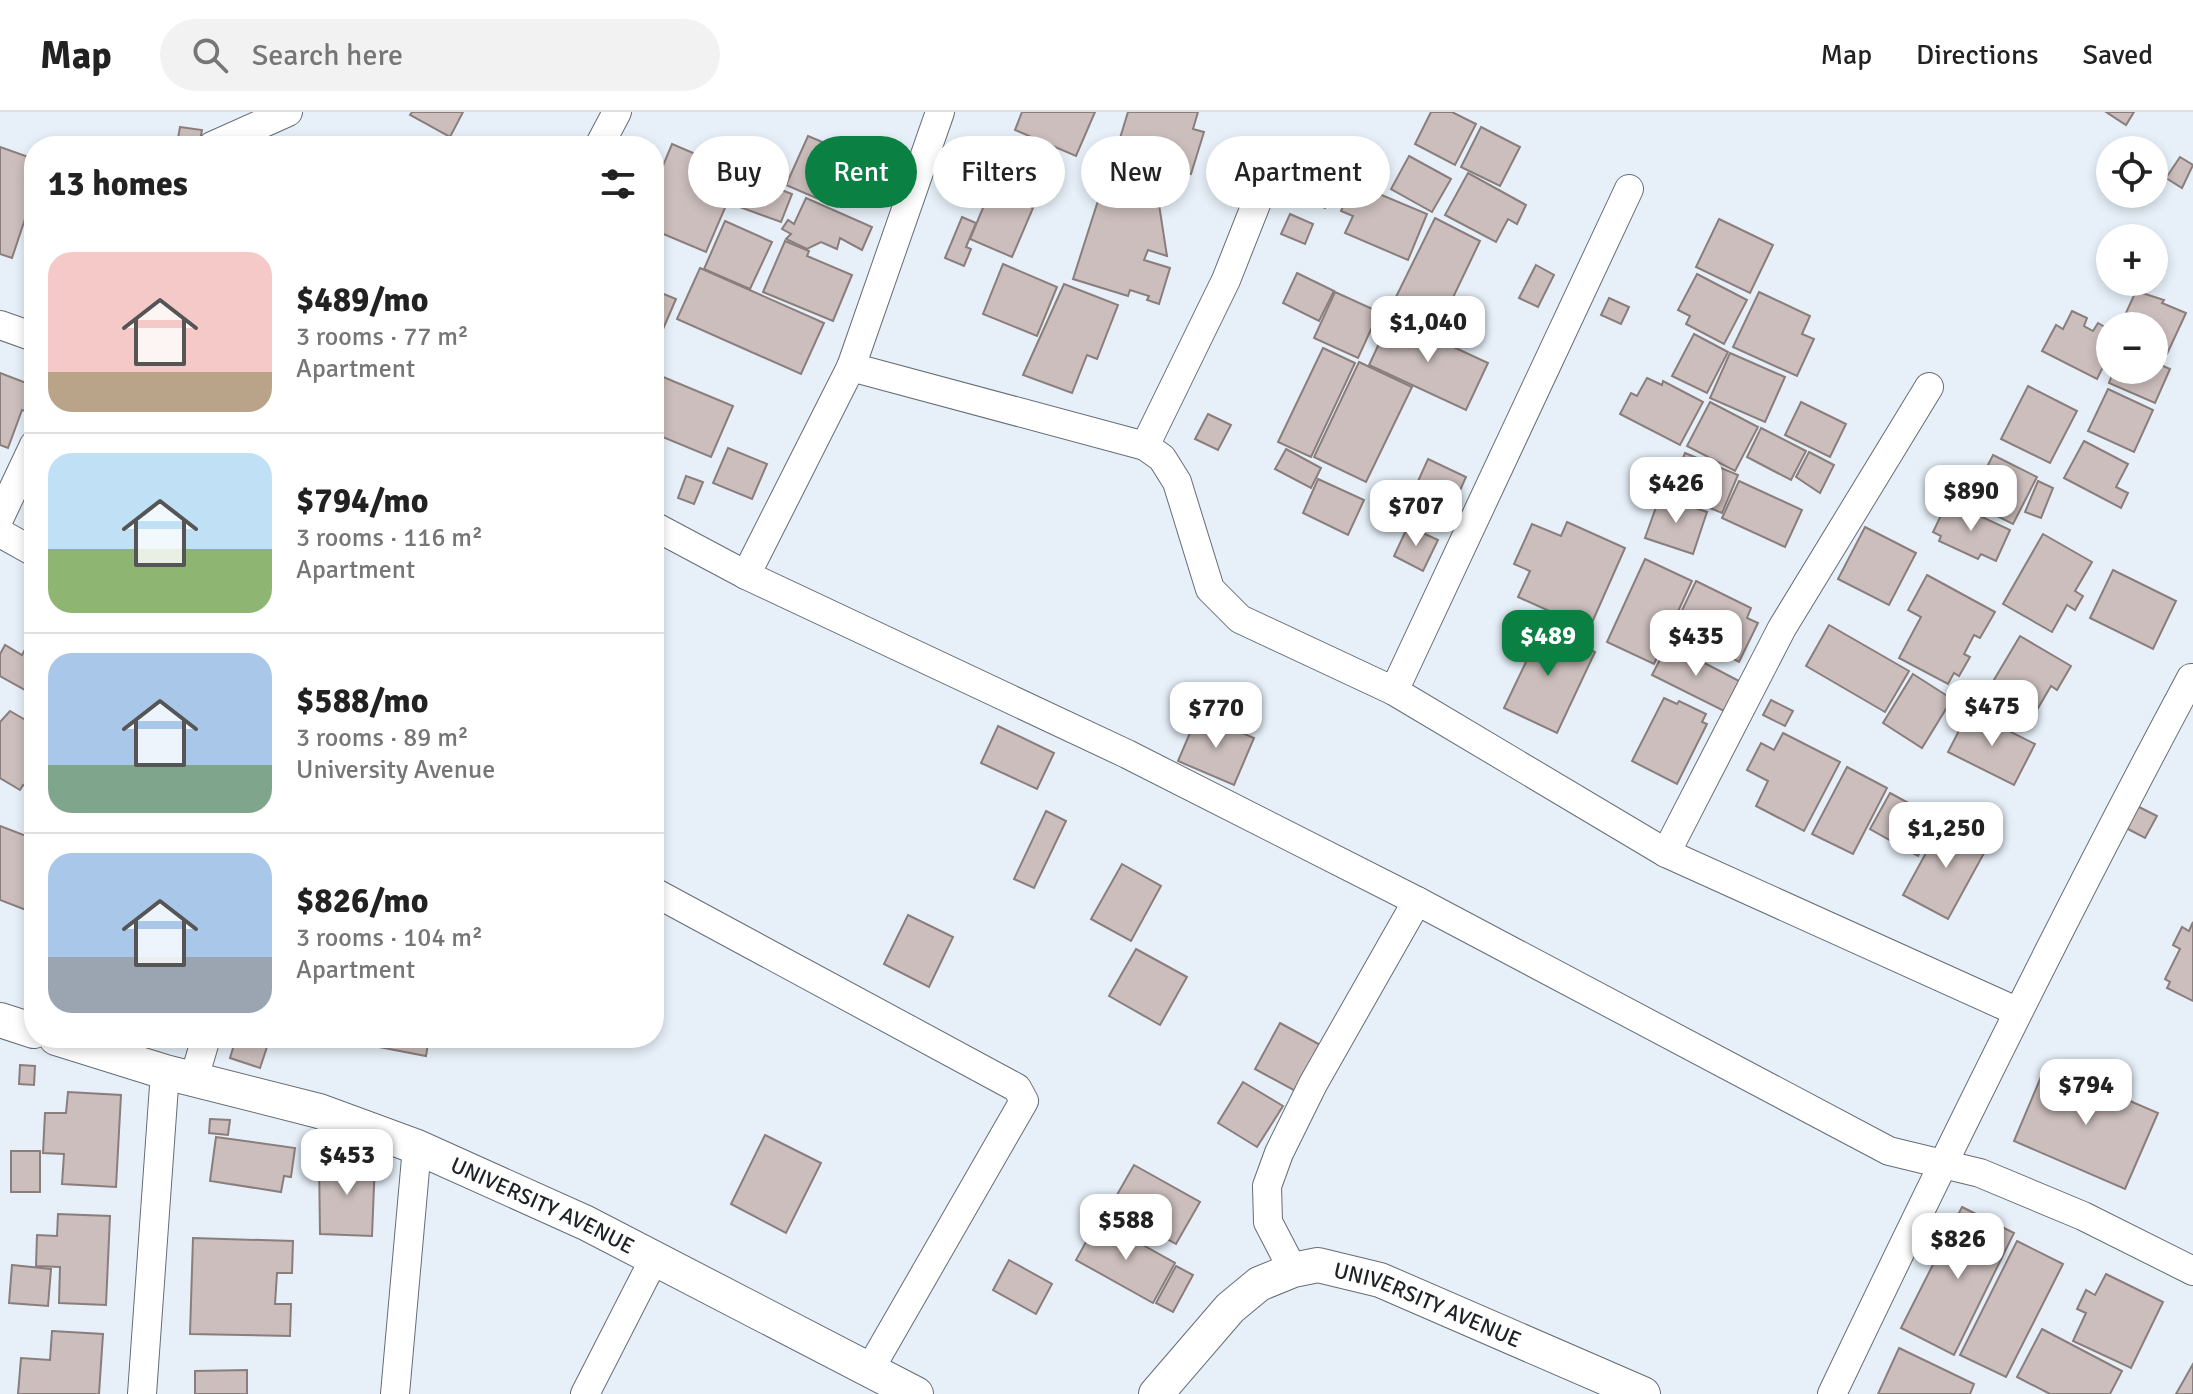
<!DOCTYPE html>
<html lang="en">
<head>
<meta charset="utf-8">
<style>
	body { margin:0; font-family:Signika,sans-serif; background:#f2f2f2; color:#222; height:100vh; display:flex; flex-direction:column; font-size:30px; white-space:nowrap }
	* { box-sizing:border-box; margin:0 }
	p { font-size:26px; color:#767676 }
	.icon { flex:none; width:44px; height:44px; fill:none; stroke:currentColor; stroke-width:2; stroke-linecap:round; stroke-linejoin:round }
	.map { position:relative; flex:1; overflow:hidden }
	.details { position:absolute; left:24px; top:24px; width:640px; height:912px; display:flex; flex-direction:column; background:#fff; border-radius:32px; box-shadow:0 4px 12px #0003 }
	.details>* { flex:none }
	.banner { position:absolute; left:688px; top:24px; width:760px; height:72px; display:flex; gap:16px }
	.tools { position:absolute; left:2096px; top:24px; display:grid; gap:16px }
	.tools a { display:grid; place-items:center; width:72px; height:72px; border-radius:50%; background:#fff; box-shadow:0 4px 12px #0003; font-size:40px }
	.price { position:absolute; translate:-50% -68px; padding:0 18px; border-radius:16px; background:#fff; color:#222; font-size:26px; line-height:52px; filter:drop-shadow(0 2px 4px #0008) }
	.price::after { content:''; position:absolute; left:50%; top:48px; width:24px; height:18px; margin-left:-12px; background:inherit; clip-path:polygon(0 0,100% 0,50% 100%) }
	.price.active { background:#0b8043; color:#fff }
	ul { padding:0; list-style:none }
	li { display:flex; align-items:center; gap:24px; height:200px; padding:0 24px }
	li+li { border-top:2px solid #e0e0e0 }
	li span { display:grid; place-items:center; flex:none; width:224px; height:160px; border-radius:24px; color:#555 }
	li>.icon { margin-inline-start:auto }
	span .icon { width:96px; height:96px; fill:#fffc; stroke-width:1 }
	li b { font-size:34px }
	h2 { display:flex; justify-content:space-between; align-items:center; height:96px; padding:0 24px; font-size:34px }
	.chip { padding:0 28px; border-radius:36px; background:#fff; box-shadow:0 4px 12px #0003; font-size:28px; line-height:72px }
	.chip.active { background:#0b8043; color:#fff }
	header { display:flex; align-items:center; gap:48px; box-sizing:border-box; height:112px; padding:0 40px; background:#fff; border-bottom:2px solid #e0e0e0 }
	header strong { font-size:38px }
	nav { display:flex; gap:44px; margin-inline-start:auto; font-size:28px }
	.search { width:560px; height:72px; background:#f2f2f2; display:flex; align-items:center; gap:20px; box-sizing:border-box; padding:0 28px; border-radius:44px; color:#767676; font-size:30px }
	.map>svg:first-child { display:block }
	.building { fill:#cbbebc; stroke:#8a7e7c; stroke-width:2 }
	.lines { fill:none; stroke-linecap:round; stroke-linejoin:round }
	.minor-casing { stroke:#656d75; stroke-width:30 }
	.tertiary-casing { stroke:#656d75; stroke-width:36 }
	.minor { stroke:#fff; stroke-width:28 }
	.tertiary { stroke:#fff; stroke-width:34 }
	.labels { text-anchor:middle; stroke-width:6; stroke-linejoin:round; paint-order:stroke }
	.street-label { font-size:22px; fill:#202326; stroke:#fafcfe }
</style>
</head>
<body>
<header>
<strong>Map</strong>
<div class="search"><svg class="icon" aria-label="search" viewBox="0 0 24 24"><circle cx="10" cy="10" r="6"/><path d="M15 15l6 6"/></svg>Search here</div>
<nav><a>Map</a><a>Directions</a><a>Saved</a></nav>
</header>
<div class="map">
<svg width="2193" height="1282" viewBox="0 0 2193 1282">
	<rect width="100%" height="100%" fill="#e7f0f9"/>
	<g class="building">
		<path d="M412,0H463L450,25L410,3Z"/>
		<path d="M1022,0H1095L1076,44L1015,18Z"/>
		<path d="M1128,0H1198L1193,17L1204,20L1191,62L1180,59L1175,74L1134,62L1132,69L1109,62Z"/>
		<path d="M1431,0H1452L1476,12L1455,53L1415,32Z"/>
		<path d="M2106,0H2134L2126,13Z"/>
		<path d="M180,15L202,18L199,34L177,32Z"/>
		<path d="M1481,15L1520,35L1500,74L1461,55Z"/>
		<path d="M808,24L858,45L837,95L786,73Z"/>
		<path d="M672,32L740,61L706,140L654,118V67L657,68Z"/>
		<path d="M0,35L34,47V93L30,92L12,146L0,142Z"/>
		<path d="M1409,44L1451,67L1432,100L1391,77Z"/>
		<path d="M2180,45L2193,53L2182,76L2166,66Z"/>
		<path d="M1468,61L1526,93L1517,112L1508,107L1496,130L1445,103Z"/>
		<path d="M745,64L792,82L781,110L734,93Z"/>
		<path d="M1303,64L1332,77L1325,96L1295,84Z"/>
		<path d="M1104,70L1158,86L1167,144L1148,138L1144,148L1170,156L1159,192L1147,188L1149,184L1130,178L1128,184L1073,167Z"/>
		<path d="M1353,71L1427,102L1408,148L1345,121L1353,104L1341,99Z"/>
		<path d="M990,79L1033,96L1012,145L970,127Z"/>
		<path d="M806,86L872,115L862,138L840,126L837,137L821,130L807,137L786,127L791,122L782,117L788,108L794,112Z"/>
		<path d="M1290,102L1313,112L1305,132L1281,122Z"/>
		<path d="M962,105L976,111L966,135L971,137L964,154L945,146Z"/>
		<path d="M1435,106L1480,129L1436,221L1389,199Z"/>
		<path d="M1719,107L1773,133L1750,181L1696,155Z"/>
		<path d="M725,109L772,130L750,177L704,157Z"/>
		<path d="M785,129L809,139L807,144L852,163L833,209L763,180Z"/>
		<path d="M1003,152L1057,175L1037,224L983,202Z"/>
		<path d="M1536,153L1554,163L1538,195L1519,186Z"/>
		<path d="M700,156L824,211L801,262L677,207Z"/>
		<path d="M1297,161L1334,179L1319,209L1283,191Z"/>
		<path d="M1697,162L1747,188L1724,232L1686,212L1690,204L1678,198Z"/>
		<path d="M1064,172L1118,193L1097,247L1087,243L1072,281L1023,263Z"/>
		<path d="M654,178L676,187L654,238Z"/>
		<path d="M2136,179L2164,188L2162,191L2186,201L2167,242L2154,237V214H2120Z"/>
		<path d="M1335,180L1379,200L1358,246L1314,226Z"/>
		<path d="M1759,180L1810,204L1802,222L1814,227L1797,264L1733,235Z"/>
		<path d="M1609,186L1629,195L1621,212L1601,203Z"/>
		<path d="M2072,199L2087,206L2084,214L2093,219L2098,211L2110,218V241L2097,267L2042,239L2056,213L2063,217Z"/>
		<path d="M1391,206L1488,251L1466,298L1369,253Z"/>
		<path d="M1694,222L1728,240L1707,281L1672,264Z"/>
		<path d="M1323,236L1355,251L1311,345L1278,330Z"/>
		<path d="M1730,241L1785,265L1765,310L1710,286Z"/>
		<path d="M1359,250L1412,275L1366,370L1314,345Z"/>
		<path d="M2154,250L2170,257L2155,291L2109,271L2114,258H2154Z"/>
		<path d="M0,261L34,274V302L22,298L8,336L0,333Z"/>
		<path d="M656,262L733,294L711,345L658,323L654,333Z"/>
		<path d="M1647,266L1662,273L1663,269L1703,290L1680,333L1620,302L1631,281L1637,284Z"/>
		<path d="M2028,274L2077,299L2050,351L2001,327Z"/>
		<path d="M2108,277L2153,298L2134,340L2088,319Z"/>
		<path d="M1710,290L1758,315L1735,359L1687,334Z"/>
		<path d="M1801,290L1846,312L1830,345L1785,323Z"/>
		<path d="M1208,302L1231,313L1218,338L1195,327Z"/>
		<path d="M1761,316L1806,339L1791,368L1747,345Z"/>
		<path d="M2084,329L2128,352L2116,375L2128,381L2121,396L2064,366Z"/>
		<path d="M728,336L767,352L752,387L713,371Z"/>
		<path d="M1286,337L1321,356L1311,376L1275,357Z"/>
		<path d="M1809,340L1834,353L1820,381L1796,365Z"/>
		<path d="M1685,341L1738,363L1722,401L1669,379Z"/>
		<path d="M1993,343L2037,365L2013,412L1969,390Z"/>
		<path d="M1428,347L1466,365L1447,407L1409,389Z"/>
		<path d="M686,364L703,370L694,392L678,386Z"/>
		<path d="M1318,367L1364,388L1348,423L1303,401Z"/>
		<path d="M1739,369L1802,398L1785,435L1722,406Z"/>
		<path d="M2038,369L2053,376L2041,406L2025,400Z"/>
		<path d="M1660,384L1707,400L1693,442L1645,426Z"/>
		<path d="M1948,389L2010,418L1996,449L1981,442L1978,447L1939,429L1941,424L1933,420Z"/>
		<path d="M1567,410L1625,436L1587,522L1562,512L1565,506L1518,485L1530,459L1514,452L1532,412L1561,424Z"/>
		<path d="M1408,414L1438,428L1423,459L1394,444Z"/>
		<path d="M1865,415L1916,441L1889,493L1838,467Z"/>
		<path d="M2043,422L2092,450L2075,479L2083,484L2075,498L2067,493L2052,520L2003,492Z"/>
		<path d="M1645,447L1692,469L1654,552L1607,530Z"/>
		<path d="M2113,458L2176,489L2153,537L2090,506Z"/>
		<path d="M1927,463L1995,500L1980,526L1974,523L1964,542L1970,545L1959,564L1954,561L1948,572L1899,546L1921,505L1908,498Z"/>
		<path d="M1696,469L1751,496L1747,506L1758,511L1739,550L1674,515Z"/>
		<path d="M1534,512L1595,540L1557,621L1504,596L1526,550L1518,546Z"/>
		<path d="M1829,513L1909,559L1885,600L1806,554Z"/>
		<path d="M34,521V583L0,564V542L5,533L22,543Z"/>
		<path d="M2020,524L2071,554L2057,578L2051,574L2034,603L2008,588L2004,595L1985,583Z"/>
		<path d="M1668,532L1739,569L1724,599L1652,563Z"/>
		<path d="M1913,562L1952,587L1922,636L1883,611Z"/>
		<path d="M1664,586L1677,592L1679,589L1706,602L1702,610L1707,612L1677,672L1632,649Z"/>
		<path d="M1771,588L1793,599L1785,614L1763,603Z"/>
		<path d="M10,599L34,613V680L23,673L20,678L0,666V610Z"/>
		<path d="M1969,599L2035,632L2014,673L1948,640Z"/>
		<path d="M1198,602L1254,626L1234,673L1178,649Z"/>
		<path d="M998,614L1054,641L1037,677L981,651Z"/>
		<path d="M1783,621L1840,650L1804,719L1756,694L1768,669L1747,658L1761,631L1774,638Z"/>
		<path d="M1847,655L1887,676L1853,742L1812,722Z"/>
		<path d="M1890,681L1938,707L1918,744L1870,717Z"/>
		<path d="M2137,694L2157,704L2145,726L2126,716Z"/>
		<path d="M1046,699L1066,709L1034,776L1014,767Z"/>
		<path d="M1944,708L1989,732L1948,807L1903,783Z"/>
		<path d="M0,714L34,727V801L0,788Z"/>
		<path d="M1122,752L1161,774L1131,829L1091,807Z"/>
		<path d="M908,803L953,825L929,875L884,852Z"/>
		<path d="M2193,810V889L2167,876L2170,870L2165,867L2180,837L2173,833L2182,815L2189,819Z"/>
		<path d="M1136,837L1187,865L1160,913L1109,884Z"/>
		<path d="M1280,911L1324,935L1299,981L1255,957Z"/>
		<path d="M236,926L269,929L260,956L230,946Z"/>
		<path d="M364,926H429L426,944L363,932Z"/>
		<path d="M20,953L35,954L34,973L19,972Z"/>
		<path d="M2046,953L2158,1001L2125,1077L2014,1029Z"/>
		<path d="M1243,970L1283,994L1257,1035L1218,1011Z"/>
		<path d="M68,980L121,983L116,1075L62,1072L64,1042L43,1041L45,1001H66Z"/>
		<path d="M210,1007L230,1008L228,1023L209,1021Z"/>
		<path d="M765,1023L821,1051L786,1121L731,1092Z"/>
		<path d="M216,1025L295,1036L291,1065L284,1064L281,1080L210,1069Z"/>
		<rect x="11" y="1039" width="29" height="41"/>
		<path d="M319,1047L375,1049L372,1124L320,1122Z"/>
		<path d="M1134,1053L1200,1090L1176,1132L1110,1095Z"/>
		<path d="M1962,1095L2014,1121L1954,1243L1901,1216Z"/>
		<path d="M58,1102L110,1104L106,1193L59,1191L60,1155L36,1154L37,1123L57,1124Z"/>
		<path d="M1098,1108L1175,1151L1153,1191L1076,1148Z"/>
		<path d="M193,1126L293,1129L292,1161H277L275,1192H291L290,1224L190,1222Z"/>
		<path d="M2017,1129L2063,1152L2006,1265L1960,1243Z"/>
		<path d="M1009,1148L1052,1172L1036,1202L993,1178Z"/>
		<path d="M12,1153L51,1157L48,1194L9,1191Z"/>
		<path d="M1176,1154L1193,1163L1173,1200L1156,1191Z"/>
		<path d="M2106,1162L2163,1190L2131,1256L2073,1229L2086,1201L2077,1197L2086,1178L2095,1183Z"/>
		<path d="M2042,1217L2122,1259L2110,1282H2050L2017,1265Z"/>
		<path d="M52,1219L103,1222L99,1282H18L21,1246L50,1248Z"/>
		<path d="M1899,1236L1974,1272L1970,1282H1878Z"/>
		<path d="M2193,1252V1282H2176Z"/>
		<path d="M247,1258V1282H195V1259Z"/>
	</g>
	<g class="lines">
		<defs>
			<g id="minor">
				<path d="M212,34L288,0"/>
				<path d="M599,34L617,0"/>
				<path d="M0,213L34,225"/>
				<path d="M851,255L1145,334L1162,346L1177,370L1210,477L1240,507L1394,579L1666,741L2016,899"/>
				<path d="M1145,334L1226,168L1275,44"/>
				<path d="M0,405L34,333"/>
				<path d="M654,414L746,463L1127,642L1417,789L1889,1039L1980,1061L2083,1104L2193,1159"/>
				<path d="M0,421L34,440"/>
				<path d="M746,463L851,255L940,0"/>
				<path d="M1394,579L1629,77"/>
				<path d="M1666,741L1782,516L1929,275"/>
				<path d="M654,780L1017,976L1024,989L870,1257"/>
				<path d="M194,966L206,926"/>
				<path d="M1293,1158L1268,1110L1267,1074L1279,1041L1313,972L1417,789"/>
				<path d="M142,1282L165,960"/>
				<path d="M395,1282L417,1035"/>
				<path d="M585,1282L654,1147"/>
				<path d="M1832,1282C1947,1041 2065,801 2191,566"/>
			</g>
			<g id="tertiary">
				<path d="M0,908L34,919"/>
				<path id="s1" d="M56,926L165,960L319,999L417,1035L586,1111L916,1282"/>
				<path id="s2" d="M1156,1282L1230,1196L1259,1172L1293,1158L1318,1153L1380,1168L1643,1282"/>
			</g>
		</defs>
		<use href="#minor" class="minor-casing"/>
		<use href="#tertiary" class="tertiary-casing"/>
		<use href="#minor" class="minor"/>
		<use href="#tertiary" class="tertiary"/>
	</g>
	<g class="labels">
		<g class="street-label">
			<text dy="8" stroke="none"><textPath href="#s1" startOffset="516">UNIVERSITY AVENUE</textPath></text>
			<text dy="8" stroke="none"><textPath href="#s2" startOffset="330">UNIVERSITY AVENUE</textPath></text>
		</g>
	</g>
</svg>
<div class="tools">
<a><svg class="icon" aria-label="locate" viewBox="0 0 24 24"><circle cx="12" cy="12" r="6"/><path d="M12 2v4M12 18v4M2 12h4M18 12h4"/></svg></a>
<a>+</a>
<a>−</a>
</div>
<b class="price" style="left:1428px;top:252px">$1,040</b>
<b class="price" style="left:1676px;top:413px">$426</b>
<b class="price" style="left:1971px;top:421px">$890</b>
<b class="price" style="left:1416px;top:436px">$707</b>
<b class="price active" style="left:1548px;top:566px">$489</b>
<b class="price" style="left:1696px;top:566px">$435</b>
<b class="price" style="left:1992px;top:636px">$475</b>
<b class="price" style="left:1216px;top:638px">$770</b>
<b class="price" style="left:1946px;top:758px">$1,250</b>
<b class="price" style="left:2086px;top:1015px">$794</b>
<b class="price" style="left:347px;top:1085px">$453</b>
<b class="price" style="left:1126px;top:1150px">$588</b>
<b class="price" style="left:1958px;top:1169px">$826</b>
<div class="banner">
<a class="chip">Buy</a>
<a class="chip active">Rent</a>
<a class="chip">Filters</a>
<a class="chip">New</a>
<a class="chip">Apartment</a>
</div>
<section class="details">
<h2>13 homes<svg class="icon" aria-label="filters" viewBox="0 0 24 24"><path d="M4 7h16M4 17h16"/><circle cx="9" cy="7" r="2"/><circle cx="15" cy="17" r="2"/></svg></h2>
<ul>
<li><span style="background:linear-gradient(#f6c9c9 75%,#b9a48a 0)"><svg class="icon" aria-label="home" viewBox="0 0 24 24"><path d="M3 11l9-7 9 7M6 9v11h12V9"/></svg></span><div><b>$489/mo</b><p>3 rooms · 77 m²</p><p>Apartment</p></div></li>
<li><span style="background:linear-gradient(#bfe0f5 60%,#8fb573 0)"><svg class="icon" aria-label="home" viewBox="0 0 24 24"><path d="M3 11l9-7 9 7M6 9v11h12V9"/></svg></span><div><b>$794/mo</b><p>3 rooms · 116 m²</p><p>Apartment</p></div></li>
<li><span style="background:linear-gradient(#a9c7e8 70%,#7fa58c 0)"><svg class="icon" aria-label="home" viewBox="0 0 24 24"><path d="M3 11l9-7 9 7M6 9v11h12V9"/></svg></span><div><b>$588/mo</b><p>3 rooms · 89 m²</p><p>University Avenue</p></div></li>
<li><span style="background:linear-gradient(#a9c7e8 65%,#9aa5b1 0)"><svg class="icon" aria-label="home" viewBox="0 0 24 24"><path d="M3 11l9-7 9 7M6 9v11h12V9"/></svg></span><div><b>$826/mo</b><p>3 rooms · 104 m²</p><p>Apartment</p></div></li>
</ul>
</section>
</div>
</body>
</html>
